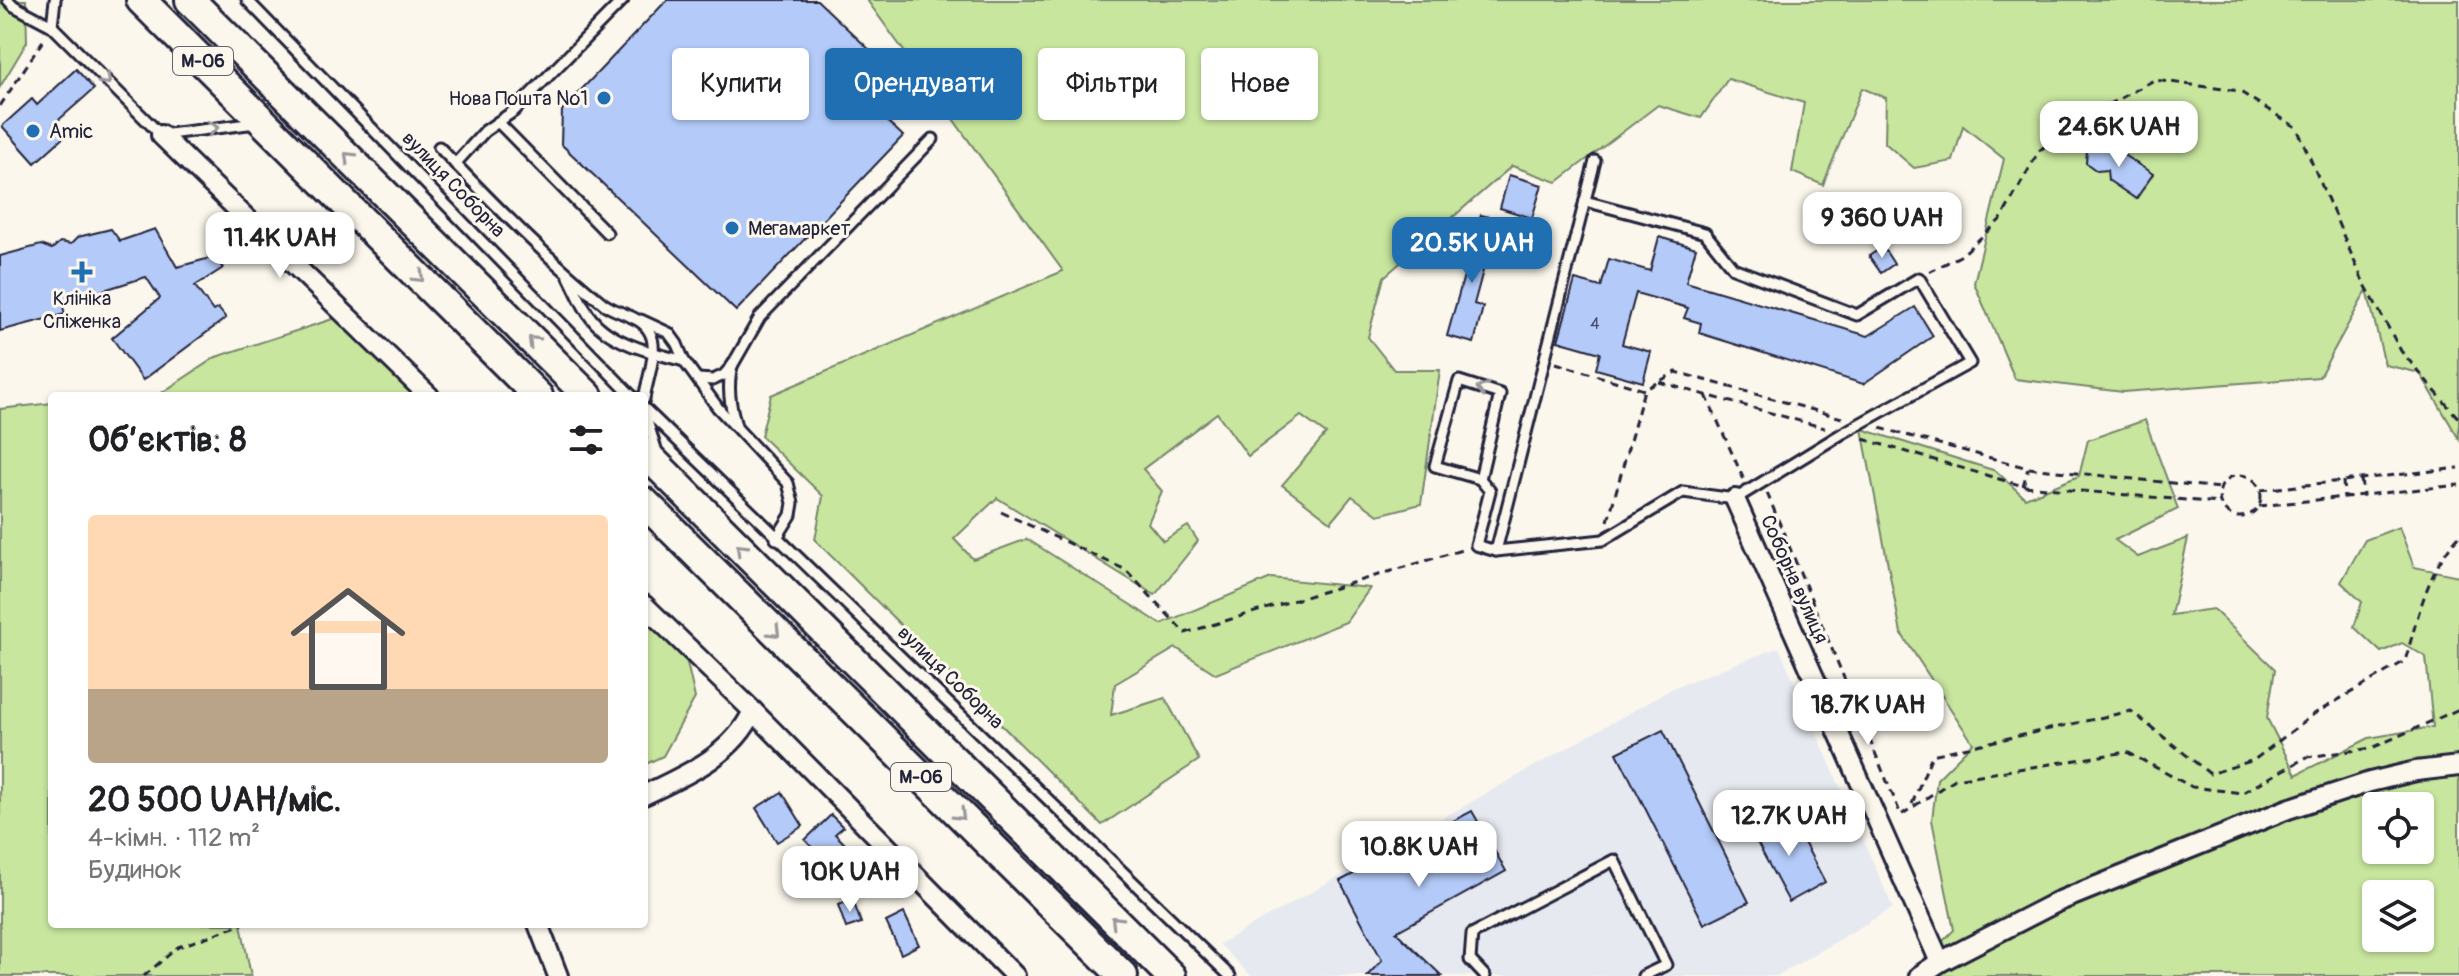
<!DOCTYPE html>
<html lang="uk">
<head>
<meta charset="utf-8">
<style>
	body { margin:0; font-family:Pangolin,sans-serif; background:#f6f6f6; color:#202124; height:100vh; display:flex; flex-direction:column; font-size:30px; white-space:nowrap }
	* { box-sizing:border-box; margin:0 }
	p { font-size:26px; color:#757577 }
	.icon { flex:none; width:44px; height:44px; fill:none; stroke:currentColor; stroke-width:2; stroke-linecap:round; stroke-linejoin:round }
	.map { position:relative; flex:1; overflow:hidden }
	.drawer { position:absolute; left:48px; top:392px; width:600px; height:536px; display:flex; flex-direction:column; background:#fff; border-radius:8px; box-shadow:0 2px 6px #0004 }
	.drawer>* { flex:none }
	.hud { position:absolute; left:672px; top:48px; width:760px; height:72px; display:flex; gap:16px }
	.buttons { position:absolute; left:2362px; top:792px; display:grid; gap:16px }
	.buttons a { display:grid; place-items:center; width:72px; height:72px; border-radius:8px; background:#fff; box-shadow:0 2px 6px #0004; font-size:40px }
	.price { position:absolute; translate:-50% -68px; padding:0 18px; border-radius:16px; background:#fff; color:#222; font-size:26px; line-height:52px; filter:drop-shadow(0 2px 4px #0008) }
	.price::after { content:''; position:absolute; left:50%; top:48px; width:24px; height:18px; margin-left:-12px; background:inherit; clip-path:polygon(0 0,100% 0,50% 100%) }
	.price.current { background:#1f6fb2; color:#fff }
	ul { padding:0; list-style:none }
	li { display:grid; align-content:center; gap:16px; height:424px; padding:0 40px }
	li span { display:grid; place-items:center; height:248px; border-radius:8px; color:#555 }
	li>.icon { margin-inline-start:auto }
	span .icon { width:144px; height:144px; fill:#fffc; stroke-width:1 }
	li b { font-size:34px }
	h2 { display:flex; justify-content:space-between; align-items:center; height:96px; padding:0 40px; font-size:34px }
	.pill { padding:0 28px; border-radius:8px; background:#fff; box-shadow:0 2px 6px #0004; font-size:28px; line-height:72px }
	.pill.current { background:#1f6fb2; color:#fff }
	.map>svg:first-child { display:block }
	.built { fill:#e6eaf0 }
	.green { fill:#c8e69e; stroke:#75846c; stroke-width:2; fill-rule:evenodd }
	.building { fill:#b4cbf9; stroke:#22223b; stroke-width:2 }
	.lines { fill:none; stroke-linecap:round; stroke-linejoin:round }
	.service-casing { stroke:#22223b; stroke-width:15 }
	.minor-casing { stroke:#22223b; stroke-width:24 }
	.trunk-casing { stroke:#22223b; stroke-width:34 }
	.path { stroke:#22223b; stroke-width:3; stroke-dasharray:8 6; stroke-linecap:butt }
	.service { stroke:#fbf7ec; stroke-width:9 }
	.minor { stroke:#fbf7ec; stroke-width:18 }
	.trunk { stroke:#fbf7ec; stroke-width:28 }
	.oneway { stroke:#99979c }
	.poi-dot { fill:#1f6fb2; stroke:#fbf7ec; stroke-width:3 }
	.labels { text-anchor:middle; stroke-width:6; stroke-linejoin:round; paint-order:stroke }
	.number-label { font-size:16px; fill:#464c6a }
	.shield { fill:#fbf7ec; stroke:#636270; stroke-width:2 }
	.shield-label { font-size:18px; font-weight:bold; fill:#22223b }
	.poi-label { font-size:20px; fill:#22223b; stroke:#fbf7ec; text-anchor:start }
	.street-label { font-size:20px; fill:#22223b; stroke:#fbf7ec }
</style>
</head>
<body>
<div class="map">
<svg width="2459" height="976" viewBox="0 0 2459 976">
	<rect width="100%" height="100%" fill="#fbf7ec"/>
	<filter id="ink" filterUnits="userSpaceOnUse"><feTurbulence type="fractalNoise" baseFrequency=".0125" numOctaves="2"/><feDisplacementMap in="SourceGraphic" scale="16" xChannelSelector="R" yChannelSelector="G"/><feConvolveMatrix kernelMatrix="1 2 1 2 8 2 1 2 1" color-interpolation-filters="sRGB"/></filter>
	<g filter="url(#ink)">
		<path class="built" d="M1779,647L1893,908L1777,976H1251L1219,944L1675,687Z"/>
		<g class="green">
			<path d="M0,0H26L27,42L0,87Z"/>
			<path d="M867,0H2459V439L2420,373L2385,365L2367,290L2319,377L2123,392L2015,379L1974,283L2004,159L1963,126L1953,161L1914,168L1885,143L1886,98L1862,88L1823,185L1792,172L1804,103L1728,79L1701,118L1658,105L1557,182L1512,166L1384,277L1368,337L1394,370H1440L1421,504L1378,515L1352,496L1331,522L1282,485L1326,434L1301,416L1248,456L1217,413L1143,469L1162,491L1148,523L1163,541L1188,526L1198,541L1155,595L997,498L954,539L973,559L1027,539L1161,624L1271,578L1370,588L1346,622L1216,674L1176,648L1115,684L1111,715L1165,698L1199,760L1102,825L815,540L823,496L761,436L771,395L1063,271Z"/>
			<path d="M339,317L422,396H157L216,357Z"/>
			<path d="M52,403V924H241L251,976H0V409Z"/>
			<path d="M2145,420L2178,509L2115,540L2138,557L2188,538L2171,615L2213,609L2275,669L2267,718L2296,775L2369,738L2433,727L2426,657L2402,643L2381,652L2354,627L2362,602L2341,582L2365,540L2399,527L2414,567L2459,576V976H1908L1954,930L1932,820L1937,779L1973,743L1901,633L1862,429L1996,471L2025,498L2079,476L2088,440ZM2376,806H2420V850H2376ZM2376,894H2420V938H2376Z"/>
			<path d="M644,608L683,645L695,698L663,756L644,765Z"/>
		</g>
		<g class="building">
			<path d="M667,0H817L893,72L866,101L903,136L736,311L561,144L562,110Z"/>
			<path d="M76,69L94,89L54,124L65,136L35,163L2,126L32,99L37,105Z"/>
			<path d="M2102,141L2153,174L2136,199L2108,180L2107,170L2097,171L2086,163L2087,150Z"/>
			<path d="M1509,175L1542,185L1532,218L1500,208Z"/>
			<path d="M1481,215L1497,219L1474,304L1483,307L1474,343L1447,336Z"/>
			<path d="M111,229L120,241L155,229L177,267L214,257L223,268L195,286L213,311L218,308L226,318L143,380L112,338L160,298L146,277L62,303L65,314L0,331V256L41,245L52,249L60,242L71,244L78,237Z"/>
			<path d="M1659,237L1696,248L1686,282L1868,336L1915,307L1933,336L1863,384L1699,333L1701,323L1684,318L1688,308L1636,293L1622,344L1651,352L1643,382L1596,369L1600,353L1558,341L1575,280L1601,287L1609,259L1650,271Z"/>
			<path d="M1883,247L1894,264L1881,273L1869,256Z"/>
			<path d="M1663,730L1749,902L1704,924L1617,753Z"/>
			<path d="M782,792L803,826L777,842L756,808Z"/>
			<path d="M1472,811L1506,871L1396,932L1442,976H1367L1382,960L1340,881Z"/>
			<path d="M1789,814L1825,882L1789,902L1752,833Z"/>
			<path d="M831,815L843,827L835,834L844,843L825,861L805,840Z"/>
			<path d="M853,900L861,923L846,928L838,905Z"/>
			<path d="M904,913L919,945L901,954L886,922Z"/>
		</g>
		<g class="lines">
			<defs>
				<g id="service">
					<path d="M8,0L14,6L52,26L161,135L256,123"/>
					<path d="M247,0L632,396"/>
					<path d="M52,26L55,0"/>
					<path d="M498,122L607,233"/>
					<path d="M439,147C491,201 545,257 604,304C619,315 641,315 650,333C659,350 647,380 644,399"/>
					<path d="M455,164L485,131L514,111L623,0"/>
					<path d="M569,277C576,291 582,306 591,318C611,344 654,353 684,361"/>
					<path d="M641,320L669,333L677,344L684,361L718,408L788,483L793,503L791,515L776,539"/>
					<path d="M732,366C727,387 730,405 736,426"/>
					<path d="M698,379L713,380L724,375L732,366L760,317L933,139"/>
					<path d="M644,408L1230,976"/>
					<path d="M644,412L657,452"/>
					<path d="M1480,479L1500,394L1459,381L1435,466L1480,479L1490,491L1476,545L1496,551L1603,540L1683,492L1735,499L1843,433L1970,363L1919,278L1857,315L1733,268L1705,233L1585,201"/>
					<path d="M1496,551L1595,161"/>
					<path d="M1485,976L1470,960L1472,934L1614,860L1666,965L1643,976"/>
				</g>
				<g id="minor">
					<path d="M161,135L429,396"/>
					<path d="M1735,499L1940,962L1919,976"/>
					<path d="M644,605L753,711L1015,976"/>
					<path d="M644,795C686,775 733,755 753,711"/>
					<path d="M538,924L558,976"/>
					<path d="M1940,962L2057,902L2288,809L2370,782L2416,771L2459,766"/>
				</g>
				<g id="trunk">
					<path d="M141,0L538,396"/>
					<path d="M190,0L588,396"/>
					<path d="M644,452L1171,976"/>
					<path d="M644,502L1123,976"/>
				</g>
			</defs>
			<use href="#service" class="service-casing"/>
			<use href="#minor" class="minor-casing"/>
			<use href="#trunk" class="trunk-casing"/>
			<g class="path">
				<path d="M0,106L44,39"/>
				<path d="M1929,272L1962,255L2001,219L2039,151L2070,126L2154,80L2239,91L2297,128L2362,279L2401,351L2459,419"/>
				<path d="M1556,363L1644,390L1676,372L1842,418"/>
				<path d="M1659,382L1825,428"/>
				<path d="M1706,395L1744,480"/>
				<path d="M1880,428L2028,468L2220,488"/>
				<path d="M1863,439L2023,486L2220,503"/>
				<circle cx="2240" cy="496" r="21"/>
				<path d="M2361,479L2363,495"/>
				<path d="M2343,481L2344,497"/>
				<path d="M2023,486L2028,468"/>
				<path d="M2261,490L2459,468"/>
				<path d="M1767,493L1901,815L1955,779L2127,752L2192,787L2242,793L2307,757L2372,748L2459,709"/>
				<path d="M2259,506L2459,485"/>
				<path d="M1001,512L1126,570L1185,633L1465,549"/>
				<path d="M1608,521L1644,390"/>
				<path d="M1912,804L1932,755L2131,711L2210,774L2254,760L2314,714L2405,661C2418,617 2427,570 2459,536"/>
				<path d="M144,976L178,947L243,924"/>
			</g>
			<use href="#service" class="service"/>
			<use href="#minor" class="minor"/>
			<use href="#trunk" class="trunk"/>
		</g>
		<defs><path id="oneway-chevron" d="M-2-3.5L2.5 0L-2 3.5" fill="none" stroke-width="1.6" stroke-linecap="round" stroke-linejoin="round" transform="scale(2)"/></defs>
		<g class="oneway">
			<use href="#oneway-chevron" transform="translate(106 80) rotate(45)"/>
			<use href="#oneway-chevron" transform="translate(213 128) rotate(-7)"/>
			<use href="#oneway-chevron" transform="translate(349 157) rotate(-135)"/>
			<use href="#oneway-chevron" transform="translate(419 277) rotate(45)"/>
			<use href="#oneway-chevron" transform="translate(533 341) rotate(-135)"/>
			<use href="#oneway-chevron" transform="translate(1482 389) rotate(-163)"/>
			<use href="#oneway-chevron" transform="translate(741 549) rotate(-135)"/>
			<use href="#oneway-chevron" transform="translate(775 632) rotate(45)"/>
			<use href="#oneway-chevron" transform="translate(960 815) rotate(45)"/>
			<use href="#oneway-chevron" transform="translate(1116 921) rotate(-135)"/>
		</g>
	</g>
	<g class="poi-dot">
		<circle cx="604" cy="98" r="8"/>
		<circle cx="33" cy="131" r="8"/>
		<circle cx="732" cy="228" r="8"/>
		<path d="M78 260h8v8h8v8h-8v8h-8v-8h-8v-8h8z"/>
	</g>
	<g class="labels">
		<g class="number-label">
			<text x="1595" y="329">4</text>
		</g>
		<g class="shield">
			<rect x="173" y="47" width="60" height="28" rx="6"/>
			<rect x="891" y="763" width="60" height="28" rx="6"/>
		</g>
		<g class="shield-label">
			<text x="203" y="67">М-06</text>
			<text x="921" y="783">М-06</text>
		</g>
		<g class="poi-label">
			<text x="588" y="105" text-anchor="end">Нова Пошта №1</text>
			<text x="49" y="138">Amic</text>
			<text x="748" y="235">Мегамаркет</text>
			<text x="82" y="305" text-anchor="middle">Клініка<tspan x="82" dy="23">Спіженка</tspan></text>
		</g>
		<g class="street-label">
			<text transform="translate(454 184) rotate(46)" y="7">вулиця Соборна</text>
			<text transform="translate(1795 579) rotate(66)" y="7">Соборна вулиця</text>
			<text transform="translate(951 677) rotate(44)" y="7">вулиця Соборна</text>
		</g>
	</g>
</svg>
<div class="buttons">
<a><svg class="icon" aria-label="locate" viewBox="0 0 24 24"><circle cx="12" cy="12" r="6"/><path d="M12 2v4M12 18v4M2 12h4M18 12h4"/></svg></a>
<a><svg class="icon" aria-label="layers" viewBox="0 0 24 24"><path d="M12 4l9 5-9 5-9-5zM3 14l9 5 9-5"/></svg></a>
</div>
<b class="price" style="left:2119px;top:169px">24.6K UAH</b>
<b class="price" style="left:1882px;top:260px">9 360 UAH</b>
<b class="price" style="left:280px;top:280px">11.4K UAH</b>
<b class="price current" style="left:1472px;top:285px">20.5K UAH</b>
<b class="price" style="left:1868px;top:747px">18.7K UAH</b>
<b class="price" style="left:1789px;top:858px">12.7K UAH</b>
<b class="price" style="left:1419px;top:889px">10.8K UAH</b>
<b class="price" style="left:850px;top:914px">10K UAH</b>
<div class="hud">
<a class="pill">Купити</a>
<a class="pill current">Орендувати</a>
<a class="pill">Фільтри</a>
<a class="pill">Нове</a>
</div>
<section class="drawer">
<h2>Об’єктів: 8<svg class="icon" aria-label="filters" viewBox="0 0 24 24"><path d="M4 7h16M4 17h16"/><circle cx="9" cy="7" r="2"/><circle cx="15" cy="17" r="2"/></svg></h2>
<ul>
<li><span style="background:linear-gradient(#ffd9b3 70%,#b9a48a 0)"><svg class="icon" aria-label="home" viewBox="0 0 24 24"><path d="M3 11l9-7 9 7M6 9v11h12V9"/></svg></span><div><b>20 500 UAH/міс.</b><p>4-кімн. · 112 m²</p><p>Будинок</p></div></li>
</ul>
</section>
</div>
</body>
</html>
